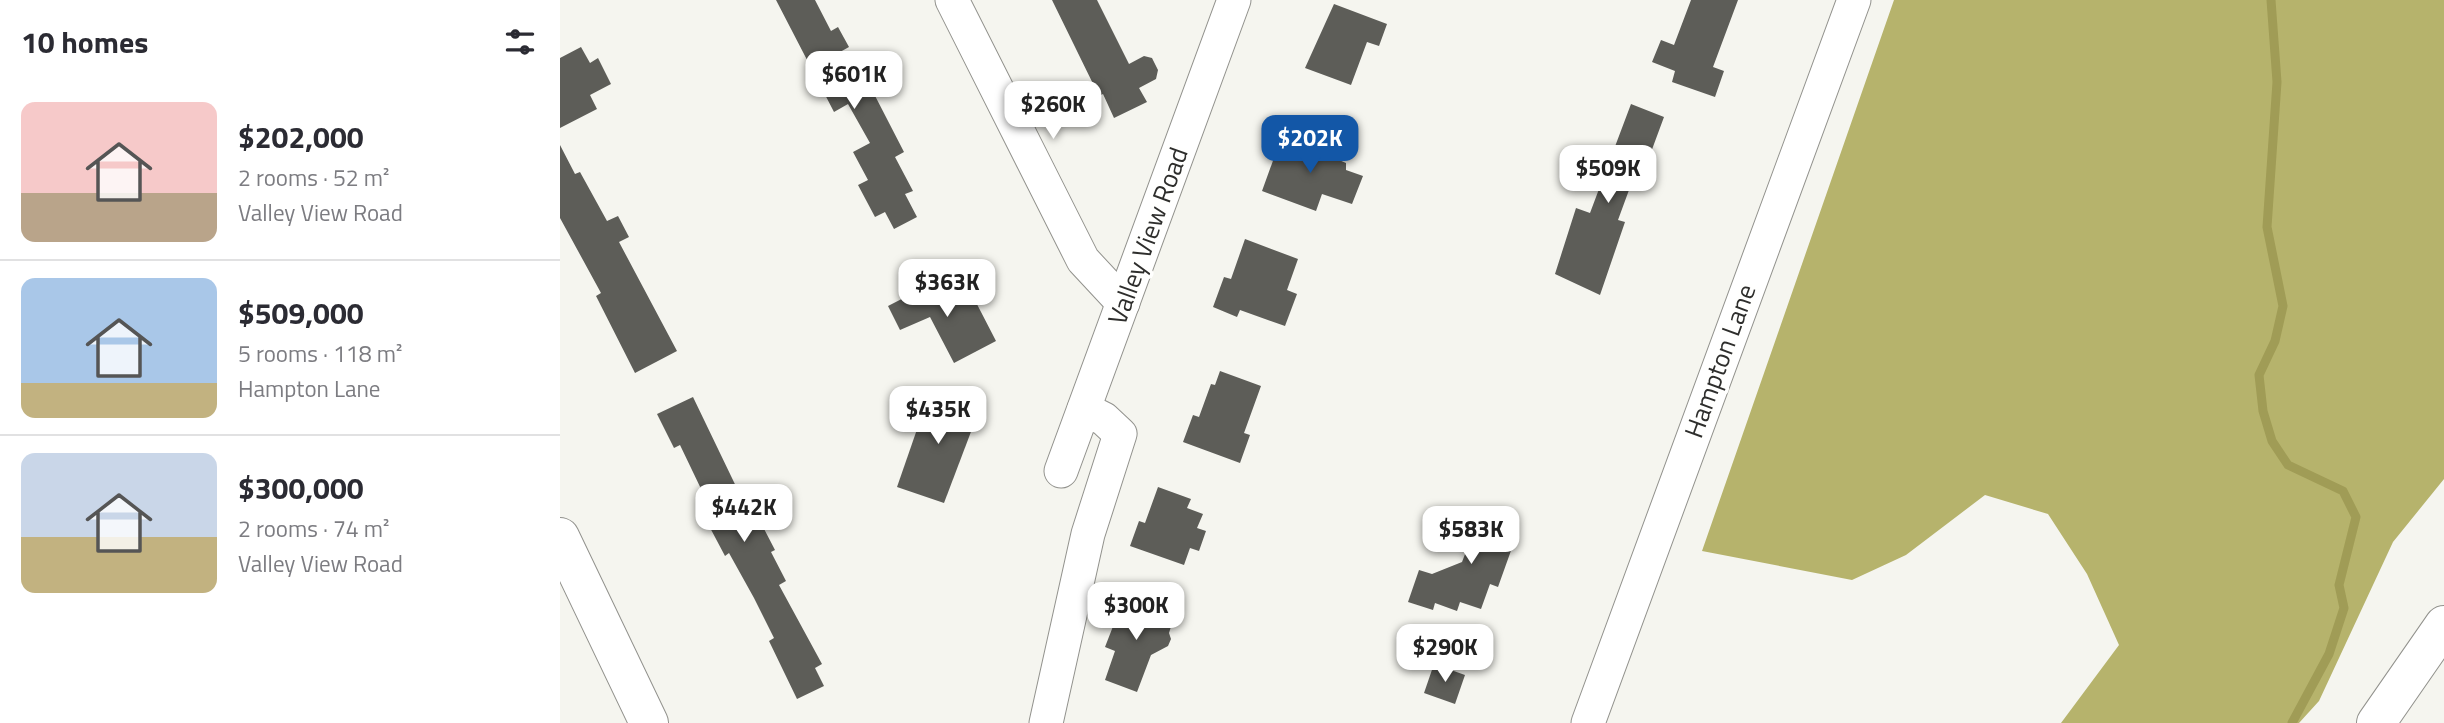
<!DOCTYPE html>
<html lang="en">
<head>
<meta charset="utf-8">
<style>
	body { margin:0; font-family:"Titillium Web",sans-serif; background:#f7f7f7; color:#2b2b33; height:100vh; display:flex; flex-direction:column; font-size:26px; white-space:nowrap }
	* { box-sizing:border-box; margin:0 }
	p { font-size:23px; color:#7c7c81 }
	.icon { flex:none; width:38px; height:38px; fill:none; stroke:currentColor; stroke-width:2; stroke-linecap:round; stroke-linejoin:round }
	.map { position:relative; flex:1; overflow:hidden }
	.drawer { display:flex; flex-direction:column; background:#fff; width:560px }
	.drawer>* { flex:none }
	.price { position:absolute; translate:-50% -60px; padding:0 16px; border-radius:14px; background:#fff; color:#222; font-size:23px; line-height:46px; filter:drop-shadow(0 2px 4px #0008) }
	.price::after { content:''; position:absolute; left:50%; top:42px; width:21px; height:16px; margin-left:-10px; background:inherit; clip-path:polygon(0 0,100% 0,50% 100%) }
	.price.active { background:#1357a7; color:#fff }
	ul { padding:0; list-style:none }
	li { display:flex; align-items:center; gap:21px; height:175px; padding:0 21px }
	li+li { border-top:2px solid #e1e1e2 }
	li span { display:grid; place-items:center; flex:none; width:196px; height:140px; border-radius:14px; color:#555 }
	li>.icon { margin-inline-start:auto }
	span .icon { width:84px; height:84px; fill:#fffc; stroke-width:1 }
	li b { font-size:30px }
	h2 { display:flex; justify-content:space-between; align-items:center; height:84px; padding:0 21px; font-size:30px }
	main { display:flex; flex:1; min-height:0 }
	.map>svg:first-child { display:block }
	.forest { fill:#b6b36c }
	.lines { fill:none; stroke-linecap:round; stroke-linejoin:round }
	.stream { stroke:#a09c56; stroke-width:9 }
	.building { fill:#5d5d58 }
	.minor-casing { stroke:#92928d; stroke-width:35 }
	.major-casing { stroke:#92928d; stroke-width:40 }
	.highway-casing { stroke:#92928d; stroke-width:40 }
	.minor { stroke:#fff; stroke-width:33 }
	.major { stroke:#fff; stroke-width:38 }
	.highway { stroke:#fff; stroke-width:38 }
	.labels { text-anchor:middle; stroke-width:7; stroke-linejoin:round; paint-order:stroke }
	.street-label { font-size:26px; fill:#2e2e2c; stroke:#fffffe }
</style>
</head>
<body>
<main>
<section class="drawer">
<h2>10 homes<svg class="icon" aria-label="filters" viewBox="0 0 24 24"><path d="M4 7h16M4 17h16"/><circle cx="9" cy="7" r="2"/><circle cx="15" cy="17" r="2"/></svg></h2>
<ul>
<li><span style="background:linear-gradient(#f6c9c9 65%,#b9a48a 0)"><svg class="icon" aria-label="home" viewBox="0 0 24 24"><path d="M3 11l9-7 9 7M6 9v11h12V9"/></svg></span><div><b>$202,000</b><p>2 rooms · 52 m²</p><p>Valley View Road</p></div></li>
<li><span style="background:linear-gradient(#a9c7e8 75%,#c2b280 0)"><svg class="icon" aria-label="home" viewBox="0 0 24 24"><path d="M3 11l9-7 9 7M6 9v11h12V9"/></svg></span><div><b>$509,000</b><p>5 rooms · 118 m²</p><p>Hampton Lane</p></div></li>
<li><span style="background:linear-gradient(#c9d6e8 60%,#c2b280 0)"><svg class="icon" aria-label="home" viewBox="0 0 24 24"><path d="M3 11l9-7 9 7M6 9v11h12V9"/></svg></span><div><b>$300,000</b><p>2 rooms · 74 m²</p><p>Valley View Road</p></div></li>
</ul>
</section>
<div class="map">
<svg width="1884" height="723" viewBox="0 0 1884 723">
	<rect width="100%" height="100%" fill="#f5f5ef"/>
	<path class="forest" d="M1334,0H1884V479L1833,542L1759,701L1739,723H1501L1559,645L1527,574L1488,514L1425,495L1346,555L1292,580L1142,551Z"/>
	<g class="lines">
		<path class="stream" d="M1711,0L1717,82L1707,227L1723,306L1715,341L1699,375L1703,411L1712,441L1728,465L1783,491L1796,517L1779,585L1784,608L1769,654L1732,723"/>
	</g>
	<g class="building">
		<path d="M216,0H255L271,31L278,27L289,47L280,52L302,93L311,88L344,152L335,157L353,191L345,194L357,217L334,229L325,212L315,217L298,185L308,180L293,152L310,143L288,104L274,112Z"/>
		<path d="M492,0H537L569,64L584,56L592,58L598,70L596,79L579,88L587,102L554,118L543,94L539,96Z"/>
		<path d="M1131,0H1178L1153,67L1164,71L1155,97L1112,82L1115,71L1092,62L1101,40L1114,45Z"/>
		<path d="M774,4L827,24L819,46L807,42L791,85L745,68Z"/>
		<path d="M21,47L30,63L38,58L51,84L30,95L37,109L0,128V58Z"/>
		<path d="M1071,104L1104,117L1087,163L1080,160L1058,220L1065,222L1040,295L995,274L1016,208L1030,213Z"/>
		<path d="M735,135L775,150L772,157L786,163V170L803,176L792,204L762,194L756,211L702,191L719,144L731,148Z"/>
		<path d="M0,145L15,174L20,172L47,221L58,216L69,237L59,242L117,351L75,373L36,296L41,293L0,218Z"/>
		<path d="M685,239L738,259L727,290L737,294L725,326L680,310L677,317L653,307L664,277L671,279Z"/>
		<path d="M405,281L436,341L394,363L370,317L340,330L328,306L369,285L373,297Z"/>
		<path d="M660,371L701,386L684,433L690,435L680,463L623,442L633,415L639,417L651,384L655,385Z"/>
		<path d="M371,389L420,408L384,503L337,487Z"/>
		<path d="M133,397L184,503L189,500L215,550L211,552L226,581L219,585L262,664L255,668L264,686L237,699L209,641L214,638L194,598L169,553L165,556L147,522L155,518L120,445L114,448L97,414Z"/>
		<path d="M598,487L631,499L627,508L643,514L637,528L646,531L639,551L630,548L624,565L570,546L579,521L585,523Z"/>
		<path d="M927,506L958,516L954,530L958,531L938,587L930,584L921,609L900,602L897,611L875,603L873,610L848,602L859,570L872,574L902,562L919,518L922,519Z"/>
		<path d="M564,598L614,617L609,633L611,639L608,646L591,655L577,692L545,680L555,651L545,647Z"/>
		<path d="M874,664L905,675L895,704L864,693Z"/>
	</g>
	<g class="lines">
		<defs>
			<g id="minor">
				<path d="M392,0L523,260L563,303"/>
				<path d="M501,471L674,0"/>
				<path d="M486,723L528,534L560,434L544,419L524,409"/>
				<path d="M1028,723L1294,0"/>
			</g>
			<path id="major" d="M0,537L89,723"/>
			<path id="highway" d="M1816,723L1884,625"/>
		</defs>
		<use href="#minor" class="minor-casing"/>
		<use href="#major" class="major-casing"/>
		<use href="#highway" class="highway-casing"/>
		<use href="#minor" class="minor"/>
		<use href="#major" class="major"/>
		<use href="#highway" class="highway"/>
	</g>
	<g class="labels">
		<g class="street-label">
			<text transform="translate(588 236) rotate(-70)" y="9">Valley View Road</text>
			<text transform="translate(1160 361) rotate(-70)" y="9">Hampton Lane</text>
		</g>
	</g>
</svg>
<b class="price" style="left:294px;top:111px">$601K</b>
<b class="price" style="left:493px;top:141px">$260K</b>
<b class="price active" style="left:750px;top:175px">$202K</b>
<b class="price" style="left:1048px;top:205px">$509K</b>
<b class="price" style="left:387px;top:319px">$363K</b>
<b class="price" style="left:378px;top:446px">$435K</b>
<b class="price" style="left:184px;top:544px">$442K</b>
<b class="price" style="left:911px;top:566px">$583K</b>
<b class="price" style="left:576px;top:642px">$300K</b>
<b class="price" style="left:885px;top:684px">$290K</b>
</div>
</main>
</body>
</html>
